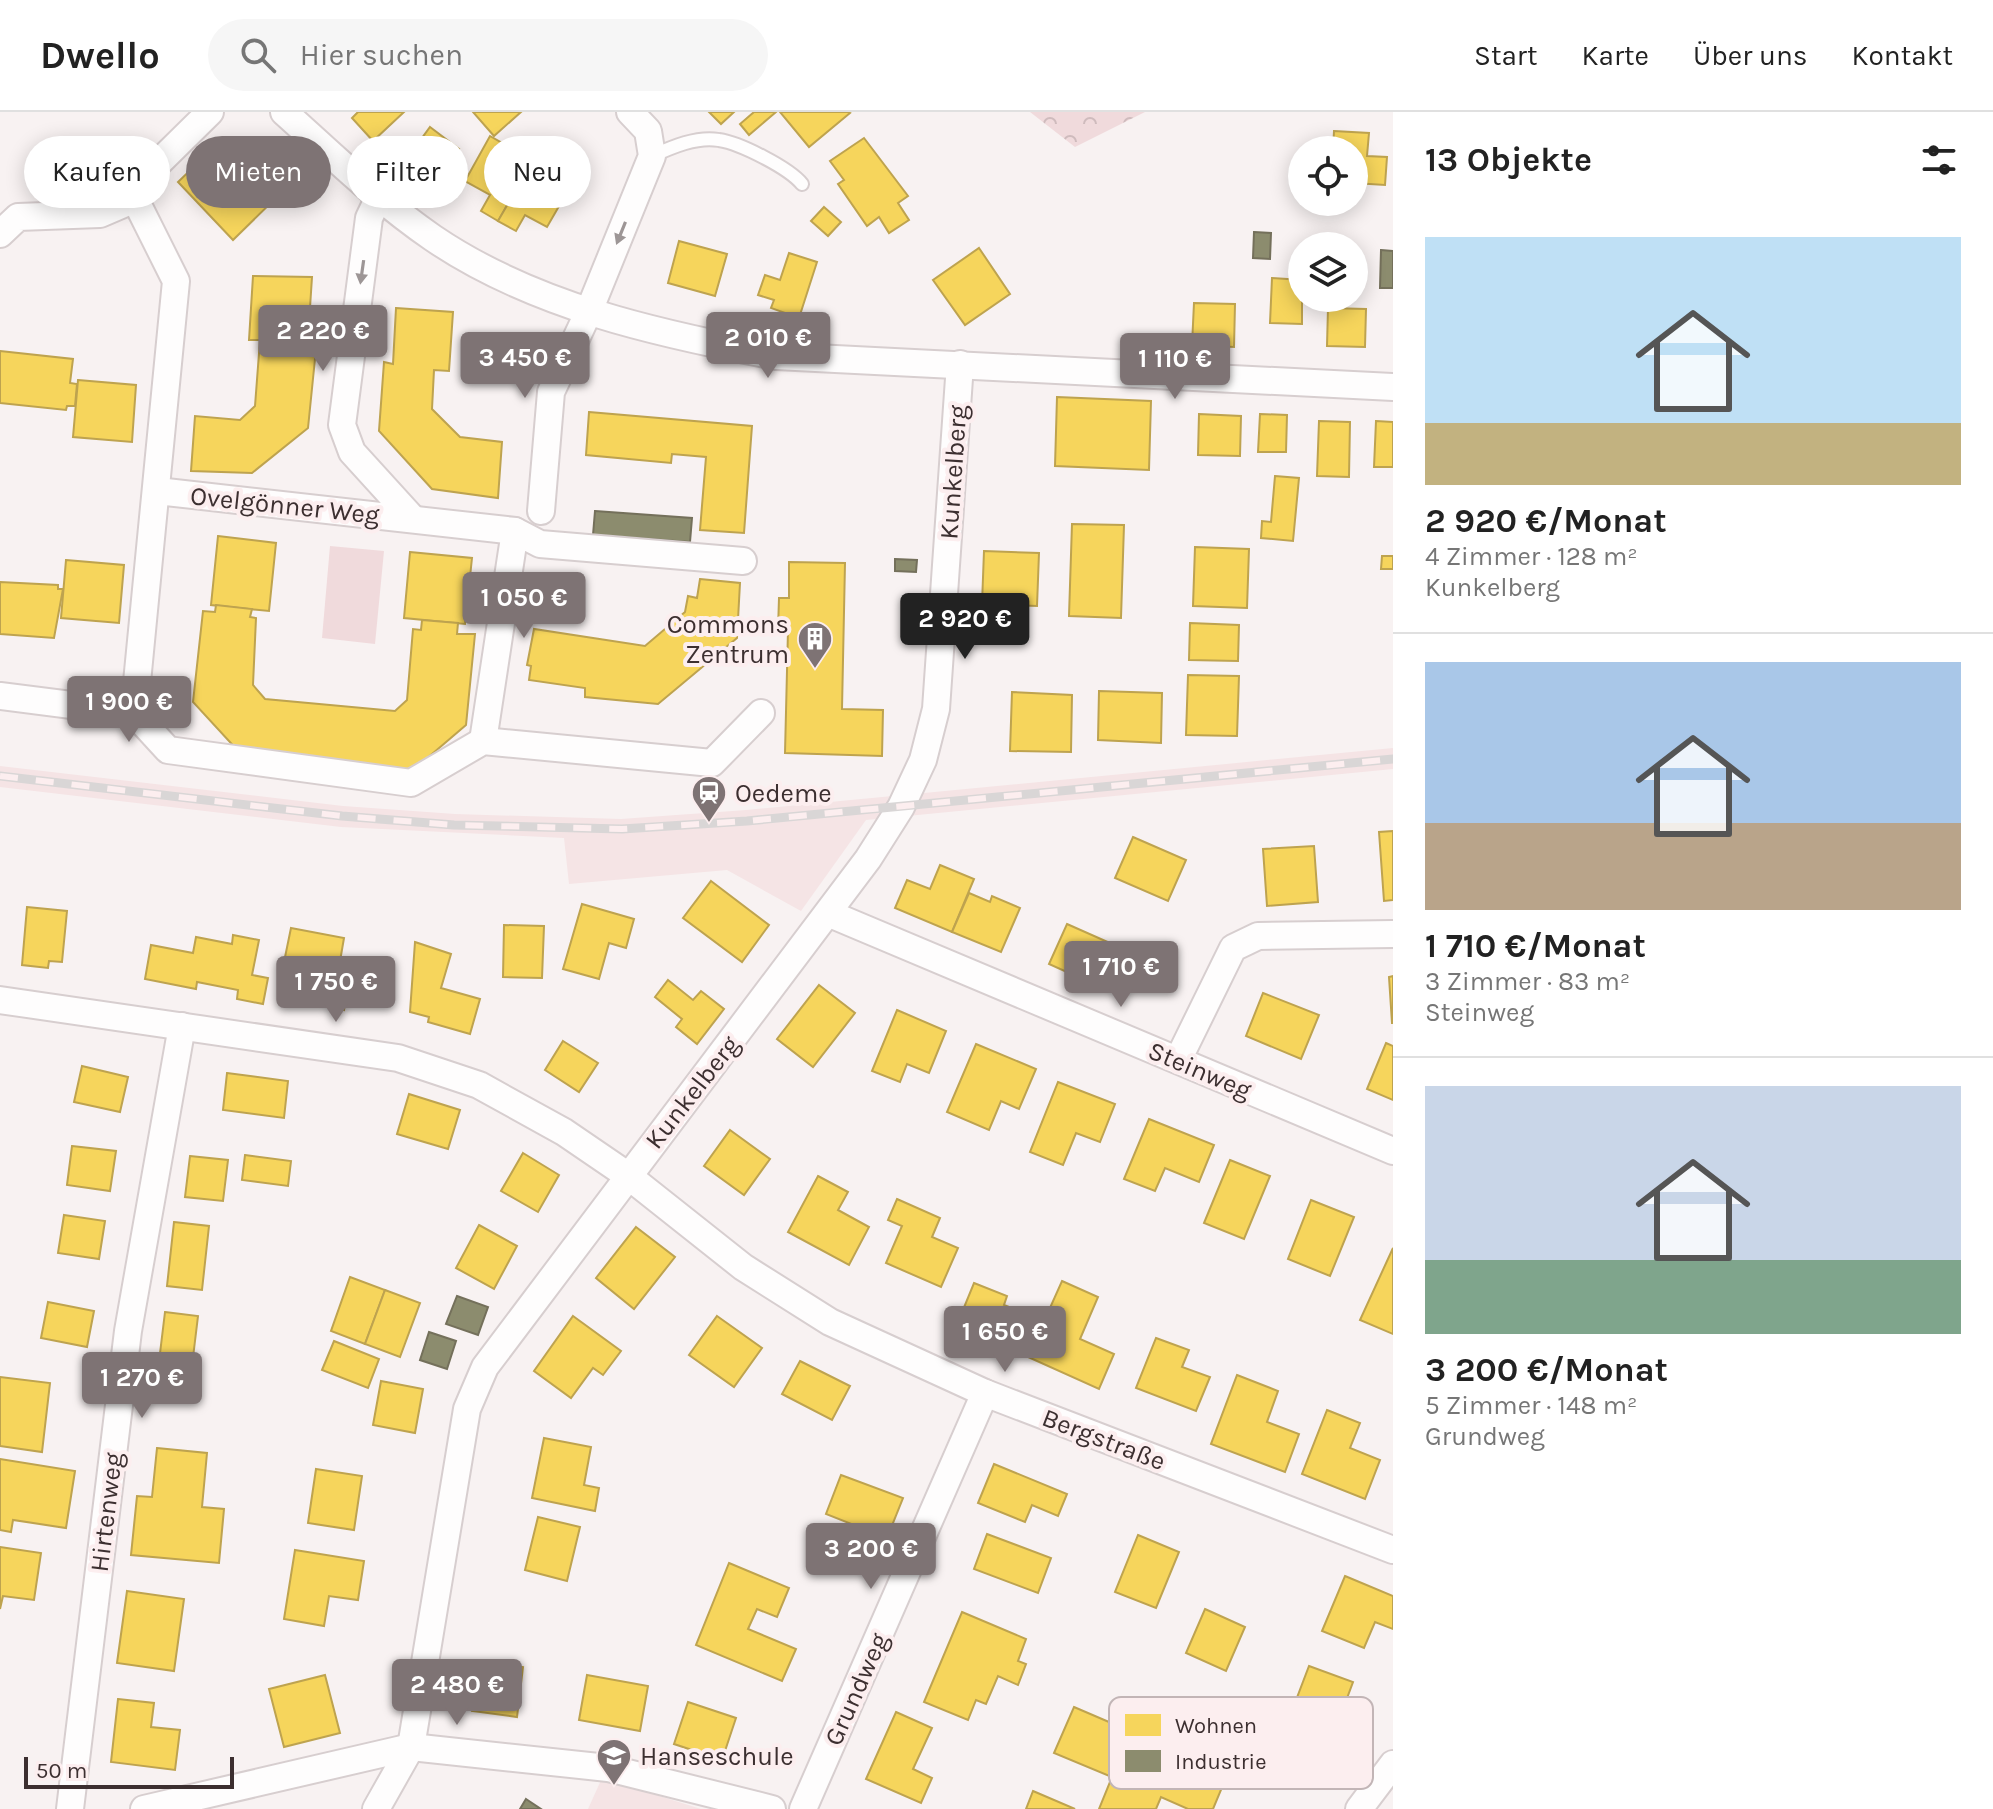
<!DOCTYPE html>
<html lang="de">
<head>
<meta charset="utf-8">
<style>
	body { margin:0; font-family:Karla,sans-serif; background:#f6f6f6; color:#222; height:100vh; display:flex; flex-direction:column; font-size:30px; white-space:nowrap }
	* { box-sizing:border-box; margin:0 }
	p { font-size:26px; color:#767676 }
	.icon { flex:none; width:44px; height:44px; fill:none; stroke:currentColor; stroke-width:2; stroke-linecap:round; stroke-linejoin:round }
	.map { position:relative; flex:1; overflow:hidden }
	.drawer { display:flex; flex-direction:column; background:#fff; width:600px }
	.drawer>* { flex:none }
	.banner { position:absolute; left:24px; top:24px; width:760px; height:72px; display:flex; gap:16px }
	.buttons { position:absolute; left:1288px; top:24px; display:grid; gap:16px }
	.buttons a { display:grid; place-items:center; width:80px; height:80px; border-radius:50%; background:#fff; box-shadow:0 4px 20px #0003; font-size:40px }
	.scale { position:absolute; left:24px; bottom:20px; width:210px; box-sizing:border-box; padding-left:8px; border:4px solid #3c2f30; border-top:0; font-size:22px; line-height:28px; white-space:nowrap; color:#3c2f30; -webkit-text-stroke:6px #fceeef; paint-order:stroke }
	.price { position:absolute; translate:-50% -68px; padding:0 18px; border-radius:8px; background:#7e7374; color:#fff; font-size:26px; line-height:52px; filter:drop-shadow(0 2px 4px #0008) }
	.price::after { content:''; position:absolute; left:50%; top:48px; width:24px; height:18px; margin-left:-12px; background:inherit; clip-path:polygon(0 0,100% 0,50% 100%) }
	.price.current { background:#222; color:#fff }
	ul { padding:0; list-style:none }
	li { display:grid; align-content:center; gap:16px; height:424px; padding:0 32px }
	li+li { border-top:2px solid #e0e0e0 }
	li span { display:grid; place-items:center; height:248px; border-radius:0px; color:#555 }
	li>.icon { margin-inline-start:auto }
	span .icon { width:144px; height:144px; fill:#fffc; stroke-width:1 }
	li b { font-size:34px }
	h2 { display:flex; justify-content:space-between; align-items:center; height:96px; padding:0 32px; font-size:34px }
	.tag { padding:0 28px; border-radius:36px; background:#fff; box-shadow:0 4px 20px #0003; font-size:28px; line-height:72px }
	.tag.current { background:#7e7374; color:#fff }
	header { display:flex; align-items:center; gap:48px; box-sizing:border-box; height:112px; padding:0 40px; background:#fff; border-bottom:2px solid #e0e0e0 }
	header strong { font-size:38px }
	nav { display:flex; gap:44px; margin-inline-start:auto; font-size:28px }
	.search { width:560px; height:72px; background:#f6f6f6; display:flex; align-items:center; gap:20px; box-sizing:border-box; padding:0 28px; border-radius:44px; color:#767676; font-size:30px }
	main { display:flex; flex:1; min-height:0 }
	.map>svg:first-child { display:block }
	.built { fill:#f5e4e5 }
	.green { fill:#f0dadc }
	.forest { fill:url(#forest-crowns) }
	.homes { fill:#f6d55c; stroke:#bea34f; stroke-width:2 }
	.industry { fill:#8c8c6e; stroke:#74705b; stroke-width:2 }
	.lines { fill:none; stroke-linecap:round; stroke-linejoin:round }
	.lane-casing { stroke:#d7cecf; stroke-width:16 }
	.street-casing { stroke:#d7cecf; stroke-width:30 }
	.lane { stroke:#fefdfd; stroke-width:12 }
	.street { stroke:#fefdfd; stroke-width:26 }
	.rail-casing { stroke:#d9d6d6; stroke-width:9 }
	.rail { stroke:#fceeef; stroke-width:6; stroke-dasharray:18; stroke-linecap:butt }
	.oneway { fill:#9d9696 }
	.labels { text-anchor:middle; stroke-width:8; stroke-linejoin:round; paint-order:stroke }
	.street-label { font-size:26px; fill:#3c2f30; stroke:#fceeef }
	.poi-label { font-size:26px; fill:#3c2f30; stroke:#fceeef; text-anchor:start }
	.key { fill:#fceeef; stroke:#c2b5b6; stroke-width:2 }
	.key-label { font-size:22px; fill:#3c2f30 }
</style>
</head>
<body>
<header>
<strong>Dwello</strong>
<div class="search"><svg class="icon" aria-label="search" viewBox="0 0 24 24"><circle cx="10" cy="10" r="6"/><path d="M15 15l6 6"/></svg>Hier suchen</div>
<nav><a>Start</a><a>Karte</a><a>Über uns</a><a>Kontakt</a></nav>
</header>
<main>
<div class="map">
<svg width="1393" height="1697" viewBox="0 0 1393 1697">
	<defs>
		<pattern id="forest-crowns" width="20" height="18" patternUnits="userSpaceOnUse" patternTransform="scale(2)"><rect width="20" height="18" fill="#f0dadc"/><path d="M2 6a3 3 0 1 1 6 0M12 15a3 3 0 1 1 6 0" fill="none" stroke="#cfbbbd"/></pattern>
	</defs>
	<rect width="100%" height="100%" fill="#f8f2f2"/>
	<g class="built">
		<path d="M1393,636V657L866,708L801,799L727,758L569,772L564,726L341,715L0,675V654L343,694L455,702L621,707L746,698Z"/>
		<path d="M602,1666L701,1697H588Z"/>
	</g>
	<path class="green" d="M330,434L384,439L375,532L322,526Z"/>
	<path class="forest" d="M1030,0H1145L1075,35Z"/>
	<g class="homes">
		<path d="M358,0H404L373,29L352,6Z"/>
		<path d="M473,0H521L494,24Z"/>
		<path d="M709,0H734L721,12Z"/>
		<path d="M754,0H776L749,23L740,12Z"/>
		<path d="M780,0H848L850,1L809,35Z"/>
		<path d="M430,15L459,37L432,74L403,52Z"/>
		<path d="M1334,19L1369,21L1367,44L1387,45L1385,73L1354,71V38H1333Z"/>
		<path d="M490,24L523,43L517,54L527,59L498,109L481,99L490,83L465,69Z"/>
		<path d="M224,26L279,83L233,128L178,70Z"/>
		<path d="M864,26L908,84L898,91L909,108L889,121L879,105L867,114L838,72L844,68L830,49Z"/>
		<path d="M527,59L566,82L547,115L525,103L516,119L498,109Z"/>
		<path d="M824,95L841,110L828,124L811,109Z"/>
		<path d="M679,129L727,142L715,184L668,171Z"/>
		<path d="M979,136L1010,182L965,213L933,168Z"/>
		<path d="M789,141L817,150L799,206L771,196L774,188L758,183L765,163L780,168Z"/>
		<path d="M253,164L312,165L308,226L317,227L308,316L252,361L191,359L195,304L240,308L255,294L260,228H249Z"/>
		<path d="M1272,166L1302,168V212L1270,211Z"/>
		<path d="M1194,191L1235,192L1234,235L1192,233Z"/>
		<path d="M396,196L453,200L449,259L434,258L432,297L460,325L502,330L498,386L432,377L379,319L384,250L393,252Z"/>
		<path d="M1328,196L1366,197L1365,235L1327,234Z"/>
		<path d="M0,239L73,247L70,271L77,272L75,294H67L66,298L0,291Z"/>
		<path d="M78,268L136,273L132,330L73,325Z"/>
		<path d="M1057,285L1151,289L1149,358L1055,354Z"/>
		<path d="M589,300L752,314L744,421L700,418L706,345L672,342L671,351L586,343Z"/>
		<path d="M1199,302L1241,304L1240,344L1198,343Z"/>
		<path d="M1260,302L1287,303L1286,340H1258Z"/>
		<path d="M1319,309L1350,310L1349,365L1317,364Z"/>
		<path d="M1376,309L1393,310V355H1374Z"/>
		<path d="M1275,364L1299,366L1293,429L1261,426L1262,409L1271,410Z"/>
		<path d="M1072,412L1124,413L1121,506L1069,504Z"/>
		<path d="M218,424L276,431L269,499L211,493Z"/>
		<path d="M1195,435L1249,437L1247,496L1193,494Z"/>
		<path d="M984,439L1039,441L1037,494L982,492Z"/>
		<path d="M410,440L472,446L465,512L404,506Z"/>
		<path d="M1382,444H1393V457H1381Z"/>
		<path d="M66,448L124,453L119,511L61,506Z"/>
		<path d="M789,450L845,451L842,597L883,598L882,644L785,641L788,518H778L779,486H789Z"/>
		<path d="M700,467L740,471L737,526L658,592L585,585V576L529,568L531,554L527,553L534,517L645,534L685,500L688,484L697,486Z"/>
		<path d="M0,470L58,473V477H63L54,526L0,522Z"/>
		<path d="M216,493L252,497L250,505L256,506L253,573L265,587L395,599L407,588L413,517L421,518L422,508L458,511L457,522H475L466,613L411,660L240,641L193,590L203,499L215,500Z"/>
		<path d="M1190,511L1239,513L1238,549L1189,548Z"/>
		<path d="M1188,563L1239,564L1237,624L1186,623Z"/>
		<path d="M1099,579L1162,581L1161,631L1098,628Z"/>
		<path d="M1012,580L1072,583L1071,640L1010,639Z"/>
		<path d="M1393,719V788L1384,789L1379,720Z"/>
		<path d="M1133,725L1186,748L1168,789L1115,766Z"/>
		<path d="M1314,734L1318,790L1267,794L1263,737Z"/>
		<path d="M940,753L974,767L952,820L895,796L907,768L930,777Z"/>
		<path d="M711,769L769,813L742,850L683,806Z"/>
		<path d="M969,781L990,790L992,784L1020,796L1001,840L952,820Z"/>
		<path d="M582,792L634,807L626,836L609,831L599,867L563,857Z"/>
		<path d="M27,795L67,799L62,850L49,849L48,856L22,853Z"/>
		<path d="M1067,812L1110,831L1091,871L1049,852Z"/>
		<path d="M504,813L544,814L542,866L503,865Z"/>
		<path d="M291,816L344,826L339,855L351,857L344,898L301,890L307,854L284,850Z"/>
		<path d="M233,823L259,828L252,863L268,866L263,892L237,887L238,878L197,870L196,877L145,867L151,833L193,841L196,825L232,832Z"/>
		<path d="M415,830L451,842L441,876L480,887L470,922L428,910L429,905L410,900Z"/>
		<path d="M1393,864V911H1392L1389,865Z"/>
		<path d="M668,868L693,888L701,879L724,897L697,932L676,915L682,907L655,885Z"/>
		<path d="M819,873L855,901L813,955L777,927Z"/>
		<path d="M1263,881L1319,903L1301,947L1246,924Z"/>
		<path d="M897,898L946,919L929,961L907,952L900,970L872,959Z"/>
		<path d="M563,929L598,951L579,980L545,958Z"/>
		<path d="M1386,931L1393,934V988L1367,977Z"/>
		<path d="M976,932L1036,957L1019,997L1001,989L989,1018L947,1000Z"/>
		<path d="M82,954L128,965L120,1000L74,990Z"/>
		<path d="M227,961L288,969L284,1006L223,998Z"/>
		<path d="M1058,970L1115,992L1100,1030L1076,1021L1063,1053L1030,1040Z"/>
		<path d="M409,982L460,998L448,1037L397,1022Z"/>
		<path d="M1149,1007L1214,1033L1199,1070L1165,1056L1155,1079L1124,1067Z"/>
		<path d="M730,1018L770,1047L744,1083L704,1054Z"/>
		<path d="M72,1034L116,1039L110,1079L67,1073Z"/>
		<path d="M523,1041L559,1063L538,1100L501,1079Z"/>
		<path d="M245,1043L291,1049L288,1074L242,1068Z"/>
		<path d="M190,1044L228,1048L223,1089L185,1085Z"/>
		<path d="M1230,1048L1270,1064L1244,1127L1204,1111Z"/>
		<path d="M818,1064L848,1080L838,1098L869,1115L849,1153L788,1120Z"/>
		<path d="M897,1087L940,1106L932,1125L958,1136L941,1175L886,1151L902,1114L888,1108Z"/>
		<path d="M1311,1088L1354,1105L1330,1164L1288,1147Z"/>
		<path d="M64,1103L105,1109L99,1147L58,1141Z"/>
		<path d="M174,1110L209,1114L202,1178L167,1174Z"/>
		<path d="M479,1113L517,1134L494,1177L456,1156Z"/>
		<path d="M636,1115L675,1145L634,1197L596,1166Z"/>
		<path d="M1393,1136V1222L1360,1208Z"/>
		<path d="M350,1165L385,1178L365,1232L331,1219Z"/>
		<path d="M1062,1169L1098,1185L1080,1227L1114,1242L1099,1277L1028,1245Z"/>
		<path d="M974,1171L1007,1184L1004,1193L1024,1201L1010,1237L956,1215Z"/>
		<path d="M385,1178L420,1191L400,1245L365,1232Z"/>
		<path d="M48,1190L94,1199L87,1235L41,1226Z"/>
		<path d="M165,1200L198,1204L191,1262L158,1258Z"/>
		<path d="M573,1204L621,1239L603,1263L593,1256L571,1286L534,1259Z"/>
		<path d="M717,1204L762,1236L734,1275L689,1243Z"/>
		<path d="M1156,1226L1189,1238L1182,1255L1210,1265L1196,1299L1136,1276Z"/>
		<path d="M334,1229L379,1247L368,1276L322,1258Z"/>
		<path d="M800,1249L850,1274L832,1308L782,1282Z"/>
		<path d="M1237,1263L1278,1279L1267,1310L1299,1322L1285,1360L1211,1332Z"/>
		<path d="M0,1265L50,1271L42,1340L0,1334Z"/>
		<path d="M381,1269L423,1277L415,1321L373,1313Z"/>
		<path d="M1327,1298L1360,1311L1350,1336L1380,1348L1365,1387L1302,1362Z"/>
		<path d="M544,1326L591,1335L584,1373L599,1376L595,1399L532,1386Z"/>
		<path d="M157,1336L207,1341L202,1395L224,1397L219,1451L131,1443L137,1384L152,1385Z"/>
		<path d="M0,1347L75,1359L66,1416L13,1408L11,1420L0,1418Z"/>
		<path d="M994,1352L1067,1382L1058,1404L1032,1393L1025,1410L978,1391Z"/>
		<path d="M316,1357L362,1364L354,1418L308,1411Z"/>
		<path d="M841,1363L903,1386L887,1426L826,1402Z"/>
		<path d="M538,1405L580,1415L567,1469L525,1458Z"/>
		<path d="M987,1422L1051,1446L1038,1481L974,1457Z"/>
		<path d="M1138,1423L1179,1440L1156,1496L1115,1480Z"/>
		<path d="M0,1435L41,1441L34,1488L3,1484L0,1497Z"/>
		<path d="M295,1438L364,1449L358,1488L329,1484L324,1514L284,1507Z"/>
		<path d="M729,1451L789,1476L777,1505L757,1497L748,1517L796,1537L782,1569L696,1533Z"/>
		<path d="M1345,1464L1393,1484V1517L1375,1510L1364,1536L1322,1519Z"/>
		<path d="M127,1479L184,1487L174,1559L117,1551Z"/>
		<path d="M1205,1497L1245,1515L1226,1559L1186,1541Z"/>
		<path d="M962,1500L1026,1527L1018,1549L1026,1552L1018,1573L998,1564L986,1592L976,1588L968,1608L924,1590Z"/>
		<path d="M478,1549L523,1555L517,1605L472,1599Z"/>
		<path d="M1309,1554L1353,1570L1334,1621L1290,1604Z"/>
		<path d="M325,1563L340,1621L284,1635L269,1577Z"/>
		<path d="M587,1563L648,1574L640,1619L579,1608Z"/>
		<path d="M118,1587L154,1591L151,1615L180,1618L175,1658L111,1650Z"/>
		<path d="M688,1590L736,1606L722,1648L674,1632Z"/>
		<path d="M1074,1595L1228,1661L1213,1697H1188L1161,1685L1156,1697H1099L1112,1665L1054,1641Z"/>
		<path d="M896,1600L932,1616L913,1657L932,1666L921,1691L866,1667Z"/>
		<path d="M1033,1679L1075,1697H1026Z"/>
	</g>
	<g class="industry">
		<path d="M1254,120L1271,121L1270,147L1253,146Z"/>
		<path d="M1381,138L1393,139V176H1380Z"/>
		<path d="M595,399L692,406L690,430L593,423Z"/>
		<path d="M895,447L917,448L916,460L895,459Z"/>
		<path d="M457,1184L488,1195L478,1223L446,1212Z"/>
		<path d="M429,1220L456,1229L447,1257L420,1248Z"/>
		<path d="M526,1687L541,1697H520Z"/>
	</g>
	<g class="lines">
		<defs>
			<path id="lane" d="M652,44C672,35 697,24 719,28C740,31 789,56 802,72"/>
			<g id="street">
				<path d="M210,0L146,63L135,87L176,169L134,601L168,638L411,671L483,629L712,651L761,601"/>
				<path d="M284,0C332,43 379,89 433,126C533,194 659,222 776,244L1393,275"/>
				<path d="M379,85L369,106L342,313L352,340L413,407"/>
				<path d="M0,122L18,105L100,102L135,87"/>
				<path d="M157,379L515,419L540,432L743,449"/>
				<path d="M541,399L551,280L589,199L652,44L648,19L630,0"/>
				<path d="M0,584L134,601"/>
				<path d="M483,629L515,419"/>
				<path d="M830,802L1393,1039"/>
				<path d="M0,888L398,946L479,973L564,1020L627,1063L743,1155L830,1210L985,1281L1393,1438"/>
				<path d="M1178,948L1233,836L1258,824L1393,822"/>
				<path d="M70,1697L128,1219L182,914"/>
				<path d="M144,1697L411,1635L608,1656L772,1697"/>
				<path d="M376,1697L411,1635L467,1297L485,1255L868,747L901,695L923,648L936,597L960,252"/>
				<path d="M803,1697L985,1281"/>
				<path d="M1359,1697L1393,1652"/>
			</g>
		</defs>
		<use href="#lane" class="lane-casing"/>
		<use href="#street" class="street-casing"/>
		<use href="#lane" class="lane"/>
		<use href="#street" class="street"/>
		<defs>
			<path id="rail" d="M0,664L342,704L454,713L622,717L747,709L1393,647"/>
		</defs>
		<use href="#rail" class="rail-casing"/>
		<use href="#rail" class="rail"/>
	</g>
	<defs><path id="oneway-solid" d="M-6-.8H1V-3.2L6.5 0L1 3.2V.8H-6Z" transform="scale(2)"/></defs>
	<g class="oneway">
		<use href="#oneway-solid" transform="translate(621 121) rotate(112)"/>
		<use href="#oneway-solid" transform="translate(362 160) rotate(98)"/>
	</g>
	<defs>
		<symbol id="building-pin" viewBox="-11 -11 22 30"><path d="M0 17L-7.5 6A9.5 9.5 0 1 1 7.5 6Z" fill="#7e7374" stroke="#fceeef"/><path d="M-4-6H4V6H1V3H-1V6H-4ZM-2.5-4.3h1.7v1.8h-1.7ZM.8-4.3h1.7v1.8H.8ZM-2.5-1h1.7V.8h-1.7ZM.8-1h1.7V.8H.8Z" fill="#fff"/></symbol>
		<symbol id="station-pin" viewBox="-11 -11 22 30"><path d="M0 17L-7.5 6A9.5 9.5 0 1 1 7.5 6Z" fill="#7e7374" stroke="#fceeef"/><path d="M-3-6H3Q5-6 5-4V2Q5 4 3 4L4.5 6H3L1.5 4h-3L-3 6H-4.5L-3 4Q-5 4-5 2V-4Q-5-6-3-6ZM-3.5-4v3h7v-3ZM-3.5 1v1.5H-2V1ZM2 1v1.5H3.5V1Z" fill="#fff"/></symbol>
		<symbol id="school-pin" viewBox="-11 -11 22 30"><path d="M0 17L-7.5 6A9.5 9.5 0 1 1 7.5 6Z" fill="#7e7374" stroke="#fceeef"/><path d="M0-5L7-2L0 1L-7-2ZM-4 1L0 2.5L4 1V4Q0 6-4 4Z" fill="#fff"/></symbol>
	</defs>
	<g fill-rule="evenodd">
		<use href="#building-pin" x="795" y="507" width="40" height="54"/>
		<use href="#station-pin" x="689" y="661" width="40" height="54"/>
		<use href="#school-pin" x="594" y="1624" width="40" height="54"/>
	</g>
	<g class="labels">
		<g class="street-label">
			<text transform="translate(953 360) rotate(-86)" y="9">Kunkelberg</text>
			<text transform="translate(285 393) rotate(6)" y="9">Ovelgönner Weg</text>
			<text transform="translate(1200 958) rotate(23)" y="9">Steinweg</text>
			<text transform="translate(692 980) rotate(-52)" y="9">Kunkelberg</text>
			<text transform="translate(1104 1327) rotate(21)" y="9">Bergstraße</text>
			<text transform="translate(106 1400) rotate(-83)" y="9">Hirtenweg</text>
			<text transform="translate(856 1577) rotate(-66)" y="9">Grundweg</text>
		</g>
		<g class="poi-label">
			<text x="789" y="521" text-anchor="end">Commons<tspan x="789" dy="30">Zentrum</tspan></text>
			<text x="735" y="690">Oedeme</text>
			<text x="640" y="1653">Hanseschule</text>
		</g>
	</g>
	<rect x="1109" y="1585" width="264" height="92" rx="12" class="key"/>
	<rect x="1125" y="1602" width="36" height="22" fill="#f6d55c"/>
	<rect x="1125" y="1638" width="36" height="22" fill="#8c8c6e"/>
	<g class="key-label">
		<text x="1175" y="1621">Wohnen</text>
		<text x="1175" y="1657">Industrie</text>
	</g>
</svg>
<div class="buttons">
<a><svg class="icon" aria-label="locate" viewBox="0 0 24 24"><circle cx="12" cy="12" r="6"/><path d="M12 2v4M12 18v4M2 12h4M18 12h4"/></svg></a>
<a><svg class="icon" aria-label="layers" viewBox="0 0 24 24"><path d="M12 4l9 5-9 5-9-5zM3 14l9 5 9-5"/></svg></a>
</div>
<div class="scale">50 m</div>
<b class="price" style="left:323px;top:261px">2 220 €</b>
<b class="price" style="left:768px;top:268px">2 010 €</b>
<b class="price" style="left:525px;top:288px">3 450 €</b>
<b class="price" style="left:1175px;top:289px">1 110 €</b>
<b class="price" style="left:524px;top:528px">1 050 €</b>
<b class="price current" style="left:965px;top:549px">2 920 €</b>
<b class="price" style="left:129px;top:632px">1 900 €</b>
<b class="price" style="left:1121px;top:897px">1 710 €</b>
<b class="price" style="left:336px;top:912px">1 750 €</b>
<b class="price" style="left:1005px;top:1262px">1 650 €</b>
<b class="price" style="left:142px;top:1308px">1 270 €</b>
<b class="price" style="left:871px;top:1479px">3 200 €</b>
<b class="price" style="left:457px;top:1615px">2 480 €</b>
<div class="banner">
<a class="tag">Kaufen</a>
<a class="tag current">Mieten</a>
<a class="tag">Filter</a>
<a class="tag">Neu</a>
</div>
</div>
<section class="drawer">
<h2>13 Objekte<svg class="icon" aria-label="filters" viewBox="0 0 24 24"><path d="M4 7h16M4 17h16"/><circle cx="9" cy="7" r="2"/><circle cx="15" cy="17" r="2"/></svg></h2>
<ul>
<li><span style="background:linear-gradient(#bfe0f5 75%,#c2b280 0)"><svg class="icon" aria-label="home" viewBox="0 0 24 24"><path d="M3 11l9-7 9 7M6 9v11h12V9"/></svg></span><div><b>2 920 €/Monat</b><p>4 Zimmer · 128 m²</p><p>Kunkelberg</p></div></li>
<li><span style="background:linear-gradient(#a9c7e8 65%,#b9a48a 0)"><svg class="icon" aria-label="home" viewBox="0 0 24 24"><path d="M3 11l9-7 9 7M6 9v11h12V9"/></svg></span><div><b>1 710 €/Monat</b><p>3 Zimmer · 83 m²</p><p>Steinweg</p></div></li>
<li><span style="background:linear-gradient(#c9d6e8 70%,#7fa58c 0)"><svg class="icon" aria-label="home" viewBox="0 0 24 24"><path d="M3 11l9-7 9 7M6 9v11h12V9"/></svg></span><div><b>3 200 €/Monat</b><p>5 Zimmer · 148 m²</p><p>Grundweg</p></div></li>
</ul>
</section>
</main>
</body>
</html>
